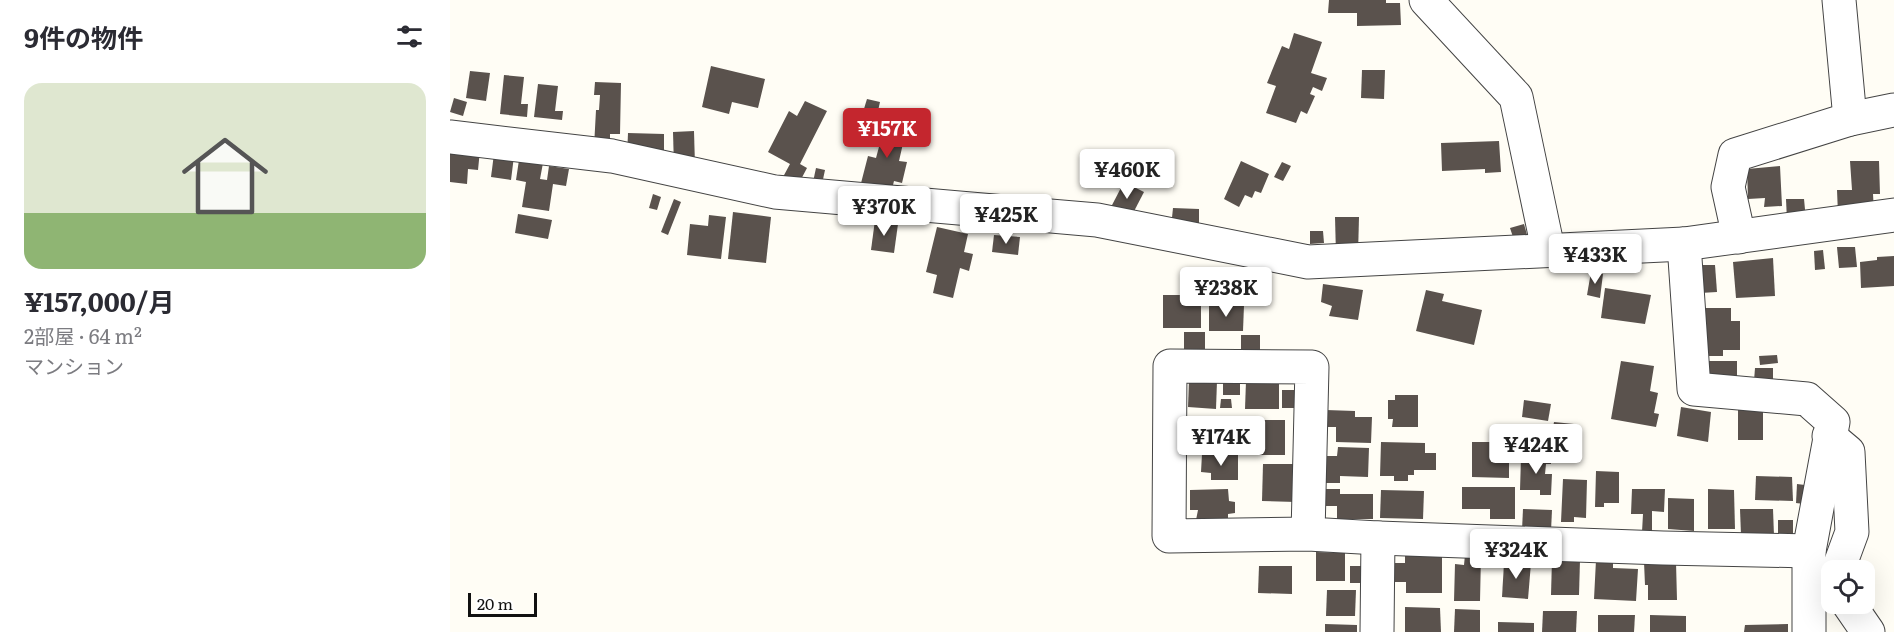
<!DOCTYPE html>
<html lang="ja">
<head>
<meta charset="utf-8">
<style>
	body { margin:0; font-family:Literata,"Noto Sans JP",serif; background:#f2f2f3; color:#2b2b33; height:100vh; display:flex; flex-direction:column; font-size:22px; white-space:nowrap }
	* { box-sizing:border-box; margin:0 }
	p { font-size:20px; color:#7c7c81 }
	.icon { flex:none; width:33px; height:33px; fill:none; stroke:currentColor; stroke-width:2; stroke-linecap:round; stroke-linejoin:round }
	.map { position:relative; flex:1; overflow:hidden }
	.sheet { display:flex; flex-direction:column; background:#fff; width:450px }
	.sheet>* { flex:none }
	.tools { position:absolute; left:1371px; top:560px; display:grid; gap:12px }
	.tools a { display:grid; place-items:center; width:54px; height:54px; border-radius:12px; background:#fff; box-shadow:0 6px 24px #0002; font-size:30px }
	.scale { position:absolute; left:18px; bottom:15px; width:69px; box-sizing:border-box; padding-left:6px; border:3px solid #111; border-top:0; font-size:16px; line-height:21px; white-space:nowrap; color:#111; -webkit-text-stroke:4px #fff; paint-order:stroke }
	.price { position:absolute; translate:-50% -51px; padding:0 14px; border-radius:6px; background:#fff; color:#222; font-size:20px; line-height:39px; filter:drop-shadow(0 2px 3px #0008) }
	.price::after { content:''; position:absolute; left:50%; top:36px; width:18px; height:14px; margin-left:-9px; background:inherit; clip-path:polygon(0 0,100% 0,50% 100%) }
	.price.selected { background:#c4262e; color:#fff }
	ul { padding:0; list-style:none }
	li { display:grid; align-content:center; gap:12px; height:318px; padding:0 24px }
	li span { display:grid; place-items:center; height:186px; border-radius:18px; color:#555 }
	li>.icon { margin-inline-start:auto }
	span .icon { width:108px; height:108px; fill:#fffc; stroke-width:1 }
	li b { font-size:26px }
	h2 { display:flex; justify-content:space-between; align-items:center; height:72px; padding:0 24px; font-size:26px }
	main { display:flex; flex:1; min-height:0 }
	.map>svg:first-child { display:block }
	.building { fill:#5a524d }
	.lines { fill:none; stroke-linecap:round; stroke-linejoin:round }
	.minor-casing { stroke:#444; stroke-width:35 }
	.minor { stroke:#fff; stroke-width:33 }
</style>
</head>
<body>
<main>
<section class="sheet">
<h2>9件の物件<svg class="icon" aria-label="filters" viewBox="0 0 24 24"><path d="M4 7h16M4 17h16"/><circle cx="9" cy="7" r="2"/><circle cx="15" cy="17" r="2"/></svg></h2>
<ul>
<li><span style="background:linear-gradient(#dfe7d0 70%,#8fb573 0)"><svg class="icon" aria-label="home" viewBox="0 0 24 24"><path d="M3 11l9-7 9 7M6 9v11h12V9"/></svg></span><div><b>¥157,000/月</b><p>2部屋 · 64 m²</p><p>マンション</p></div></li>
</ul>
</section>
<div class="map">
<svg width="1444" height="632" viewBox="0 0 1444 632">
	<rect width="100%" height="100%" fill="#fffdf5"/>
	<g class="building">
		<path d="M879,0H936V3H950L951,25L907,26V13H878Z"/>
		<path d="M844,33L872,42L861,73L877,78L872,91L863,87L860,94L865,96L857,114L851,111L846,123L816,113L826,86L817,83L832,46L839,49Z"/>
		<path d="M261,66L315,79L308,108L282,102L279,114L252,107Z"/>
		<path d="M912,70H935L934,99L911,98Z"/>
		<path d="M20,71L40,73L36,101L16,98Z"/>
		<path d="M54,75L74,77L71,104H78L77,117L50,114Z"/>
		<path d="M145,82L171,83L170,134H160V148L144,147L146,110H149L150,95H144Z"/>
		<path d="M88,84L108,86L105,111H113L112,120L84,117Z"/>
		<path d="M4,98L17,102L13,116L0,112Z"/>
		<path d="M417,99L430,102L427,115L413,112Z"/>
		<path d="M355,101L377,111L350,164L357,168L348,185L333,177L340,164L318,152L339,111L347,116Z"/>
		<path d="M436,121L457,126L449,161L457,162L452,183L444,181L442,189L420,184L419,189L410,187L418,156L426,158Z"/>
		<path d="M244,131L245,166L224,167L223,132Z"/>
		<path d="M178,133L214,134V153L177,157Z"/>
		<path d="M1049,141L1051,172L1035,173V169L992,171L991,143Z"/>
		<path d="M0,147L30,150L28,170L18,169L17,184L0,182Z"/>
		<path d="M44,154L64,156L61,180L41,177Z"/>
		<path d="M69,160L93,163L90,179L97,180L99,166L119,169L116,186L103,184L99,211L72,207L76,182L66,180Z"/>
		<path d="M791,161L819,174L811,193L805,191L802,198L795,195L789,207L774,199Z"/>
		<path d="M1400,161H1429L1430,194H1423L1424,212L1388,214L1387,190H1402Z"/>
		<path d="M832,162L841,166L833,181L824,177Z"/>
		<path d="M1330,166L1332,206L1314,207L1315,198L1298,199L1297,169Z"/>
		<path d="M366,168L375,170L372,184L363,182Z"/>
		<path d="M674,182L694,192L680,219L661,207Z"/>
		<path d="M203,194L211,197L207,210L199,208Z"/>
		<path d="M224,199L231,202L218,235L211,232Z"/>
		<path d="M1336,199H1354L1356,220L1337,221Z"/>
		<path d="M723,208L749,209V230L721,227Z"/>
		<path d="M283,212L321,217L316,263L278,259Z"/>
		<path d="M68,214L102,220L98,239L65,233Z"/>
		<path d="M259,215L276,217L271,259L237,255L240,224L258,226Z"/>
		<path d="M885,217H909L908,255H886Z"/>
		<path d="M425,220L448,224L444,253L421,250Z"/>
		<path d="M1074,224L1079,242L1066,246L1060,228Z"/>
		<path d="M487,227L518,234L514,252L523,254L519,271L510,268L503,298L483,293L487,275L476,272Z"/>
		<path d="M860,231H873L874,243L860,244Z"/>
		<path d="M544,235L570,237L568,255L542,252Z"/>
		<path d="M1387,247H1405L1407,267L1389,268Z"/>
		<path d="M1373,250L1375,269L1365,270L1364,251Z"/>
		<path d="M1444,256V286L1411,288L1410,262L1427,260V257Z"/>
		<path d="M1323,258L1325,296L1286,298L1283,262Z"/>
		<path d="M1248,265H1265L1267,292L1250,293Z"/>
		<path d="M1141,272L1153,274L1150,298L1137,295Z"/>
		<path d="M873,284L913,290L908,320L879,316L882,306L871,302Z"/>
		<path d="M1155,288L1201,295L1195,324L1151,318Z"/>
		<path d="M976,290L994,294L992,301L1032,310L1024,345L966,331Z"/>
		<rect x="713" y="295" width="38" height="33"/>
		<path d="M759,305H794L793,331H759Z"/>
		<path d="M1254,308H1281V321H1290V350H1273V356H1253Z"/>
		<rect x="734" y="332" width="21" height="21"/>
		<rect x="791" y="335" width="19" height="18"/>
		<path d="M1327,355L1328,363L1310,365L1309,356Z"/>
		<path d="M1171,361L1204,366L1200,391L1208,393L1204,413L1209,414L1206,427L1161,419Z"/>
		<path d="M1251,361H1287V378H1258Z"/>
		<path d="M1305,368H1323V381H1304Z"/>
		<path d="M739,380L767,381L766,409L738,407Z"/>
		<rect x="773" y="381" width="17" height="14"/>
		<path d="M796,381L829,382V409H795Z"/>
		<rect x="832" y="390" width="17" height="18"/>
		<path d="M945,395H968V427H942L943,419H938V400H945Z"/>
		<path d="M771,399H781L782,408H770Z"/>
		<path d="M1074,400L1101,404L1098,421L1072,417Z"/>
		<path d="M1231,407L1261,412L1258,442L1227,436Z"/>
		<rect x="1288" y="409" width="25" height="31"/>
		<path d="M876,410L905,411V417H922L921,443L886,442V427H875Z"/>
		<path d="M755,417H789L790,444L762,443V437H755Z"/>
		<rect x="808" y="420" width="27" height="35"/>
		<path d="M735,422H752V443L735,442Z"/>
		<path d="M1104,422L1124,424V440L1101,439Z"/>
		<path d="M931,442L975,443V453H986V470H964V475H958V481H944V476H930Z"/>
		<path d="M1022,442H1059V478L1022,477Z"/>
		<path d="M888,447L919,448L918,477L890,476V483H874V456H887Z"/>
		<path d="M752,454L788,455V480H761V473L751,472Z"/>
		<path d="M1071,457H1101V464H1096L1095,474H1102L1101,495H1090V490H1070Z"/>
		<path d="M813,464H845L846,502L812,501Z"/>
		<path d="M1146,471L1169,472V503H1154V507H1145Z"/>
		<path d="M1306,476L1342,477L1343,501L1305,500Z"/>
		<path d="M1113,479L1137,480L1136,518L1124,517V522H1111Z"/>
		<path d="M1347,484L1355,485L1354,504L1346,503Z"/>
		<path d="M1012,487H1065V519H1040V509H1012Z"/>
		<path d="M778,489L779,501L785,502V513L778,514V520H746L748,510H740V490Z"/>
		<path d="M873,489H890V494H923V519H887V506H872Z"/>
		<path d="M1182,489H1215L1214,512L1202,511V532H1192L1193,514H1181Z"/>
		<path d="M1258,489L1284,490L1285,529H1258Z"/>
		<path d="M931,490L974,491L973,519L930,518Z"/>
		<path d="M1218,498L1244,499V531L1218,529Z"/>
		<path d="M1073,509L1102,510L1101,531L1072,530Z"/>
		<path d="M1290,509H1323L1324,536L1291,535Z"/>
		<rect x="1328" y="520" width="15" height="16"/>
		<path d="M866,552L895,553V581H866Z"/>
		<path d="M955,553H992V593H956V582H942L943,563H955Z"/>
		<path d="M1015,555H1031L1030,601H1004L1005,564L1014,565Z"/>
		<path d="M1102,559L1130,560L1129,595H1101Z"/>
		<path d="M1146,560L1163,561V568L1188,569L1186,601L1144,599Z"/>
		<path d="M1194,562H1226L1227,600H1198V585H1195Z"/>
		<path d="M1054,563H1081L1078,599L1052,597Z"/>
		<path d="M809,566H842V594L808,593Z"/>
		<path d="M900,566H918L919,583H900Z"/>
		<path d="M877,590H906L905,616H876Z"/>
		<path d="M955,607L990,608L991,632H955Z"/>
		<path d="M1005,609L1030,610V632H1004Z"/>
		<path d="M1093,611H1127L1126,632H1092Z"/>
		<path d="M1148,615H1185L1184,632H1148Z"/>
		<path d="M1200,615L1236,616V632H1200Z"/>
		<path d="M1048,622L1084,623V632H1048Z"/>
		<path d="M875,624L907,625V632H875Z"/>
		<path d="M1338,624V632H1294L1295,625Z"/>
	</g>
	<g class="lines">
		<defs>
			<g id="minor">
				<path d="M976,0L1066,97L1098,249"/>
				<path d="M1400,119L1444,110"/>
				<path d="M0,137L162,156L325,192L647,220L858,262L1234,244L1444,215"/>
				<path d="M1289,237L1278,187L1285,155L1400,119L1389,0"/>
				<path d="M1234,244L1244,389L1357,399L1383,422L1359,551V632"/>
				<path d="M1379,436L1398,452L1402,532L1388,570"/>
				<path d="M858,534L862,367L720,366L719,536L858,534L928,538L1213,548L1359,551"/>
				<path d="M1398,603L1418,632"/>
				<path d="M927,632L928,538"/>
			</g>
		</defs>
		<use href="#minor" class="minor-casing"/>
		<use href="#minor" class="minor"/>
	</g>
</svg>
<div class="tools">
<a><svg class="icon" aria-label="locate" viewBox="0 0 24 24"><circle cx="12" cy="12" r="6"/><path d="M12 2v4M12 18v4M2 12h4M18 12h4"/></svg></a>
</div>
<div class="scale">20 m</div>
<b class="price selected" style="left:437px;top:159px">¥157K</b>
<b class="price" style="left:677px;top:200px">¥460K</b>
<b class="price" style="left:434px;top:237px">¥370K</b>
<b class="price" style="left:556px;top:245px">¥425K</b>
<b class="price" style="left:1145px;top:285px">¥433K</b>
<b class="price" style="left:776px;top:318px">¥238K</b>
<b class="price" style="left:771px;top:467px">¥174K</b>
<b class="price" style="left:1086px;top:475px">¥424K</b>
<b class="price" style="left:1066px;top:580px">¥324K</b>
</div>
</main>
</body>
</html>
